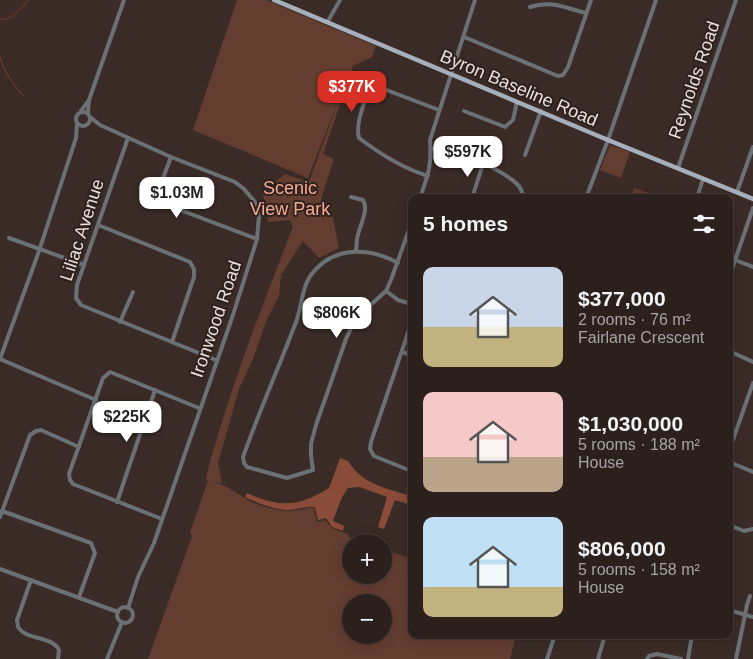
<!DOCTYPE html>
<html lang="en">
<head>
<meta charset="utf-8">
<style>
	body { margin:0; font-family:Arial,sans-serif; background:#342825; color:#f1f3f6; height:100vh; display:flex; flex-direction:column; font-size:19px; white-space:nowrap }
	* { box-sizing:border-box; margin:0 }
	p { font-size:16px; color:#a6a3a3 }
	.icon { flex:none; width:28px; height:28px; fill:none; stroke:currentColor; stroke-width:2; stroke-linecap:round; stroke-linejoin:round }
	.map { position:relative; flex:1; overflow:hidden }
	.details { position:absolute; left:408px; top:194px; width:325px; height:445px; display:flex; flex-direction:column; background:#2c201c; border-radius:10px; box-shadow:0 2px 12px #0003,0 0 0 1px #483e3b }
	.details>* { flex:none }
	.buttons { position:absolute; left:342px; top:534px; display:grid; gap:10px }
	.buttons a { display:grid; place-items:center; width:50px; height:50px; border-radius:50%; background:#2c201c; box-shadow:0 2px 12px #0003,0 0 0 1px #483e3b; font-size:25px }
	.price { position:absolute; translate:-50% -42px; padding:0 11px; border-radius:10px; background:#fff; color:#222; font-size:16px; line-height:32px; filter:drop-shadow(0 1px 2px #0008) }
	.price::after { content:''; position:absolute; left:50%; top:30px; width:15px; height:11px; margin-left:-8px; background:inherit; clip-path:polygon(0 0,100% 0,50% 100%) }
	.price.on { background:#d93025; color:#fff }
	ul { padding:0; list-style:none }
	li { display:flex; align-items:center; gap:15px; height:125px; padding:0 15px }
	li span { display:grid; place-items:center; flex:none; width:140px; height:100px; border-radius:10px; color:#555 }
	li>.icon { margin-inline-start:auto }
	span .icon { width:60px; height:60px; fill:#fffc; stroke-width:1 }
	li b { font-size:21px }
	h2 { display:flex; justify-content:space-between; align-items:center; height:60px; padding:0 15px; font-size:21px }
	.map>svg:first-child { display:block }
	.green { fill:#643d31; fill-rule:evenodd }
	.forest { fill:#8a4b38 }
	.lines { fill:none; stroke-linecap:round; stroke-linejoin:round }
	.stream { stroke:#7c3f2c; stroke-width:1 }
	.minor { stroke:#6b7075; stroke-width:4 }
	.major { stroke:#a6b0bc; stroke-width:4.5 }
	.labels { text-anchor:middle; stroke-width:4; stroke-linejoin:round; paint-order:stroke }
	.street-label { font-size:18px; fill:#e9dfdc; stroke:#2f211d }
	.park-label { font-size:18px; fill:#f6aa93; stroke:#2f211d }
</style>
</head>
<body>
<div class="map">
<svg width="753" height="659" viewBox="0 0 753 659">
	<rect width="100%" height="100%" fill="#3a2b26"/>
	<g class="green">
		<path d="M237,0H266L376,46L372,57L353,66L323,154L334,159L321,199L333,218L339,248L319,258L303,241L281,275L279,296L267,319L253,359L239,389L218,463L222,483L213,482C230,486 243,499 259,505C271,509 286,512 298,510C305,509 307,507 314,508L317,522L325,520L332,528L349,535V537L364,542H351V575H384V549L411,559V635H516L510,659H148L192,536L190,532L208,481L206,480L207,473C230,389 261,308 293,227L290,220L268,222V209L262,193L285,174L309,182L343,88L308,178L193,130ZM351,602H384V635H351Z"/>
		<path d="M610,145L630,152L621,178L600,170Z"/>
		<path d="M634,188L660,197H632Z"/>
	</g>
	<path class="forest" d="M340,458L348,461C363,485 386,488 411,496V505L395,500L384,529L378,527L387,497L360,487L348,488L342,497L333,521L344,526L343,531L332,527L326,518L318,520L315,507C305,506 297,510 287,510C272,509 258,503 245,497L247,493C281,508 298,507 329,488Z"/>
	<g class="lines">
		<g class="stream">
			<path d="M0,19C11,21 21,9 28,0"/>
			<path d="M0,57C3,71 15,87 24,96"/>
		</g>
		<g class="minor">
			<path d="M530,7C552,0 565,8 586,13"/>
			<path d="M328,21L340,0"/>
			<path d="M464,37L558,76L563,75L568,67L591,0"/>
			<path d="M81,111L89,100L124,0"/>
			<path d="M464,111L505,127L513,120L517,102"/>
			<circle cx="83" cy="119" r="7"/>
			<path d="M88,113L89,100"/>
			<path d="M90,117L100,125L171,157L235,182L244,189L255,202L259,216L257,239L233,315L154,543L138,577L128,608"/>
			<path d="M77,124L76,138L39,251L0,359L96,400"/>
			<path d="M128,138L77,285L76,298L81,305L216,360"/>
			<path d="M431,149C435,149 439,148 443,148C459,150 505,172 517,184C521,188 523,192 523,198"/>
			<path d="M525,155L541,111"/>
			<path d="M171,157L160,186V196L167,205L257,239"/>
			<path d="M678,168L736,0"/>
			<path d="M428,176C402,168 380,154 359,138C355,126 365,92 376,86L439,110"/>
			<path d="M737,192L753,147"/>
			<path d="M351,197L363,200C369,211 360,224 358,235C356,240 357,246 356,251"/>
			<path d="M420,198C428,175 432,165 430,140L475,0"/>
			<path d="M472,198L483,164"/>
			<path d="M586,198L608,140L656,0"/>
			<path d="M697,198L703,179"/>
			<path d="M98,225L190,262L194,269V277L172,342"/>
			<path d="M9,238L84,265"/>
			<path d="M735,260L753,267"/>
			<path d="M398,263C371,248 338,246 316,269C301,284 303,303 296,322C279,367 259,412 243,457L244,463L247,467L287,478L313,470L311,456V444L316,425L346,339L356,318L386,291L391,280L411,224"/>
			<path d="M729,278L753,208"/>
			<path d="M386,291L398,300L411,304"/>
			<path d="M120,322L133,292"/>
			<path d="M411,324L371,442L370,449L374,456L411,471"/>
			<path d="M729,351L753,362"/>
			<path d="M402,352L411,355"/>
			<path d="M729,451L753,383"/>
			<path d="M729,462L753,472"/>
			<path d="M117,502L155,390"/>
			<path d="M2,511L91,543L95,553L79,597"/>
			<path d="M0,517L30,435L36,431L41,430L79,447"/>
			<path d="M162,519L73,484L70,480L69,474L103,378L110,372L199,408"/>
			<path d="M729,525L744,531L753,529"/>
			<path d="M0,569L118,612"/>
			<path d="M31,580L17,620L18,627C27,641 51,635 59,650L58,659"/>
			<circle cx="125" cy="615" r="8"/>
			<path d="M729,610L753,617"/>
			<path d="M107,659L122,622"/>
			<path d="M547,659L555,635"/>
			<path d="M598,659L605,635"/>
			<path d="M647,659L649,656L657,654L681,659"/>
			<path d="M688,659L692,635"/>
			<path d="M736,659L747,605L750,596"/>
		</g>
		<path class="major" d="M274,0L608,140L753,199"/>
	</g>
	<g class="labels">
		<g class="street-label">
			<text transform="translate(694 80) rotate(-71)" y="6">Reynolds Road</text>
			<text transform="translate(519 88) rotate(23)" y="6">Byron Baseline Road</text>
			<text transform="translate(82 230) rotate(-72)" y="6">Liliac Avenue</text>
			<text transform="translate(216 319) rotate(-71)" y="6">Ironwood Road</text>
		</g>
		<g class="park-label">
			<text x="290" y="194">Scenic<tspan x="290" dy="21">View Park</tspan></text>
		</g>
	</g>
</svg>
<div class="buttons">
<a>+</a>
<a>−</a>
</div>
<b class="price on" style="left:352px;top:113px">$377K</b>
<b class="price" style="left:468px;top:178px">$597K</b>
<b class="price" style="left:177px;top:219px">$1.03M</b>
<b class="price" style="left:337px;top:339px">$806K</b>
<b class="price" style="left:127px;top:443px">$225K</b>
<section class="details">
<h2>5 homes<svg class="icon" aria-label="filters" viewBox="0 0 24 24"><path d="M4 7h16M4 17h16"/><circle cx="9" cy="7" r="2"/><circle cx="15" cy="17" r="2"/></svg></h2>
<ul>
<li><span style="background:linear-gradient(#c9d6e8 60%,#c2b280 0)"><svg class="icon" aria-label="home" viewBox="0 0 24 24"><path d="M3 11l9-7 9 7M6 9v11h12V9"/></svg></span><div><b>$377,000</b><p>2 rooms · 76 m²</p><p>Fairlane Crescent</p></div></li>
<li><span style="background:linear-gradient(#f6c9c9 65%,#b9a48a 0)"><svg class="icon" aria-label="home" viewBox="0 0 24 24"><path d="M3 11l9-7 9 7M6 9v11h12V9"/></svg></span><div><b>$1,030,000</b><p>5 rooms · 188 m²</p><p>House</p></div></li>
<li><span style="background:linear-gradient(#bfe0f5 70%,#c2b280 0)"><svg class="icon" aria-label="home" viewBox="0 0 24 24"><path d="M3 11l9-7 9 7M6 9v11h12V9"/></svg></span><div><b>$806,000</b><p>5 rooms · 158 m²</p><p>House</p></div></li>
</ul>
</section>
</div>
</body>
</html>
